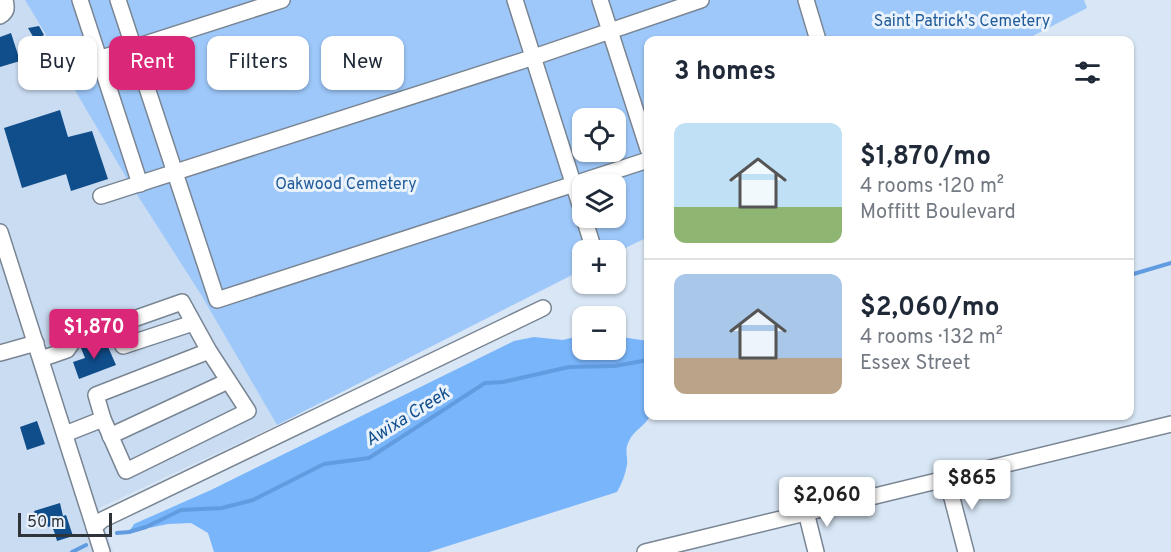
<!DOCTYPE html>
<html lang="en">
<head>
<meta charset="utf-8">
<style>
	body { margin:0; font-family:Overpass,sans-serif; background:#f6f6f7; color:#1f2937; height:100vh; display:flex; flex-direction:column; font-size:22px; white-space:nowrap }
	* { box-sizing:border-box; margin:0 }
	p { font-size:20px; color:#747a83 }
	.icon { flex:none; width:33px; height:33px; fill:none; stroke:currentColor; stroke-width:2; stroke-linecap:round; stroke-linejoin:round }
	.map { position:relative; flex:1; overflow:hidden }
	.side { position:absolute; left:644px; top:36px; width:490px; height:384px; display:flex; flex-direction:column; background:#fff; border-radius:12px; box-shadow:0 2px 4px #0004 }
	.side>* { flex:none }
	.hud { position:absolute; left:18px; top:36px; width:536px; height:54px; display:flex; gap:12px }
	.tools { position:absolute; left:572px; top:108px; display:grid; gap:12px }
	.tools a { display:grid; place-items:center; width:54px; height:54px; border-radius:12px; background:#fff; box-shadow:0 2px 4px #0004; font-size:30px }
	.scale { position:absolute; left:18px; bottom:15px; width:94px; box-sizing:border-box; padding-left:6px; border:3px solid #2f343a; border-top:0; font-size:16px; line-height:21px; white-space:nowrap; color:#2f343a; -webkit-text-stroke:4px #eaf2fc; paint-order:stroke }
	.price { position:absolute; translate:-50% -51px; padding:0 14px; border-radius:6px; background:#fff; color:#222; font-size:20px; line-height:39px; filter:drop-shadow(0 2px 3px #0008) }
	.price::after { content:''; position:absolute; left:50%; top:36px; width:18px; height:14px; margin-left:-9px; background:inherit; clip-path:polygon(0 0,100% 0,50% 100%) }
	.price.selected { background:#db2777; color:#fff }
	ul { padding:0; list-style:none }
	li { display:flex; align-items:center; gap:18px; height:150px; padding:0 30px }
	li+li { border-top:2px solid #e0e1e3 }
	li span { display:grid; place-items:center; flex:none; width:168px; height:120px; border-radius:12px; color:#555 }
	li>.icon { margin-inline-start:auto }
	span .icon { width:72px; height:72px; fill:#fffc; stroke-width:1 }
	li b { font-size:26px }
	h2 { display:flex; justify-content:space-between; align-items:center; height:72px; padding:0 30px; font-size:26px }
	.chip { padding:0 21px; border-radius:12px; background:#fff; box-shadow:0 2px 4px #0004; font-size:21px; line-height:54px }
	.chip.selected { background:#db2777; color:#fff }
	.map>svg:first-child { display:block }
	.built { fill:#cadcf2 }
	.green { fill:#9ec8fa; fill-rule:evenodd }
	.forest { fill:#79b5fa }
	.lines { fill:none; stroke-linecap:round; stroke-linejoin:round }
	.stream { stroke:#629ce0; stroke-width:4 }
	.building { fill:#104d8b }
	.minor-casing { stroke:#798593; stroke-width:18 }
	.minor { stroke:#fff; stroke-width:15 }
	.labels { text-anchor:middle; stroke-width:6; stroke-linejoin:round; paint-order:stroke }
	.park-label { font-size:16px; fill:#1e5998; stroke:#eaf2fc }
	.water-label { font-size:18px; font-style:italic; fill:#124f8d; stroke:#eaf2fc }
</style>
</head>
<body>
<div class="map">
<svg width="1171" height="552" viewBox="0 0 1171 552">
	<rect width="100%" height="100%" fill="#d8e6f5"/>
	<path class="built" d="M0,0H25L69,74L66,75L127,179L200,293L277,425L99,508L113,552H0Z"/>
	<path class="green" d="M25,0H1084L1087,8L1025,40H648V237L615,253V250H582V270L277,425L200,293L127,179L66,75L69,73ZM582,118H615V152H582ZM582,184H615V218H582Z"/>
	<path class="forest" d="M582,335V350H615V336L648,341V416H650C645,426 633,431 629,441C624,450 628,456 627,465C625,475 622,483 617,492L429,552H214L208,533L191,523L168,524L129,532L134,524L211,490L514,341L534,337L563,340Z"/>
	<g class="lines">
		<g class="stream">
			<path d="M1130,275L1171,263"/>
			<path d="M117,533L129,532L146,527L181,510L222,508L253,500L324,464L369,458L485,383L503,382L569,367L615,366L648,360"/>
			<path d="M72,552L86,545"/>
		</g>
	</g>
	<g class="building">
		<path d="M39,26L44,35L35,40L28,28Z"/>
		<path d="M11,33L20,61L0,67V37Z"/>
		<path d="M60,110L68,137L92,131L108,179L71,191L66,174L22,188L4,128Z"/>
		<path d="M105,340L116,365L79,379L73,362L85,358L81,348Z"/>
		<path d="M37,421L45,444L27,450L20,427Z"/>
		<path d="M60,503L63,516L66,515L73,536L57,541L54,531L51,526L48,527L46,520L38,522L34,511Z"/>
	</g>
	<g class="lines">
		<defs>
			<g id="minor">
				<path d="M80,0L140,184"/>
				<path d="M118,0L217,300L648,160"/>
				<path d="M515,0L582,211"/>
				<path d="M600,0L648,149"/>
				<path d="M806,0L818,40"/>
				<path d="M0,16C7,12 7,8 5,0"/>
				<path d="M61,71L282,0"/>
				<path d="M101,196L534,57L701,0"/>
				<path d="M584,218L594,250"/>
				<path d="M0,232L102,552"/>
				<path d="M116,327L123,346L193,323"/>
				<path d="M0,353L36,343"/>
				<path d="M41,359L67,350L74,340L182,302L209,351L248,411L126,471L103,419L96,395L209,351"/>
				<path d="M65,434L103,419"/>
				<path d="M110,436L228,381"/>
				<path d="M947,479L966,552"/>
				<path d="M806,512L816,552"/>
				<path d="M94,527L102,520L543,308"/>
				<path d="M645,552L1171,424"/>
			</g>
		</defs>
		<use href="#minor" class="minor-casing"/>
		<use href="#minor" class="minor"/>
	</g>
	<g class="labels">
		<g class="park-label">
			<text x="962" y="26">Saint Patrick's Cemetery</text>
			<text x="346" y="189">Oakwood Cemetery</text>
		</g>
		<g class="water-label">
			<text transform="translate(407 416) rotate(-32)" y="6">Awixa Creek</text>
		</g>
	</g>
</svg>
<div class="tools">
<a><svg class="icon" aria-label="locate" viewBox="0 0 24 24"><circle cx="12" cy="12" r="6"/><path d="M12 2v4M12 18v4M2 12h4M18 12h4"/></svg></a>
<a><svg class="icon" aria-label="layers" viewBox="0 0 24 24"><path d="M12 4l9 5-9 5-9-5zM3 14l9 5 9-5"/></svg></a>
<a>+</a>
<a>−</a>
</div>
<div class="scale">50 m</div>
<b class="price selected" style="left:94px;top:360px">$1,870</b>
<b class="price" style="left:972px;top:511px">$865</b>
<b class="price" style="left:827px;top:528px">$2,060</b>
<div class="hud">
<a class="chip">Buy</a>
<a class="chip selected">Rent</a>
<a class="chip">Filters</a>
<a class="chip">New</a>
</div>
<section class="side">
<h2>3 homes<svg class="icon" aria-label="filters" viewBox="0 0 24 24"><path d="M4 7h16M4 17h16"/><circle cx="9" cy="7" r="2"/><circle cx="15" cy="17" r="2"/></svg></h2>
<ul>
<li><span style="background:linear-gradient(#bfe0f5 70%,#8fb573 0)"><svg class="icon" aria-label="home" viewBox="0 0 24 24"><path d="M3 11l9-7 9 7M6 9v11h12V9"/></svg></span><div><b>$1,870/mo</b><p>4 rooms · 120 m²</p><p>Moffitt Boulevard</p></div></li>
<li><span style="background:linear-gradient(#a9c7e8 70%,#b9a48a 0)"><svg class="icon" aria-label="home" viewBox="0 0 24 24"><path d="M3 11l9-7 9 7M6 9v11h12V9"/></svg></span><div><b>$2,060/mo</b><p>4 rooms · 132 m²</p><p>Essex Street</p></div></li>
</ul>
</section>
</div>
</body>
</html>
